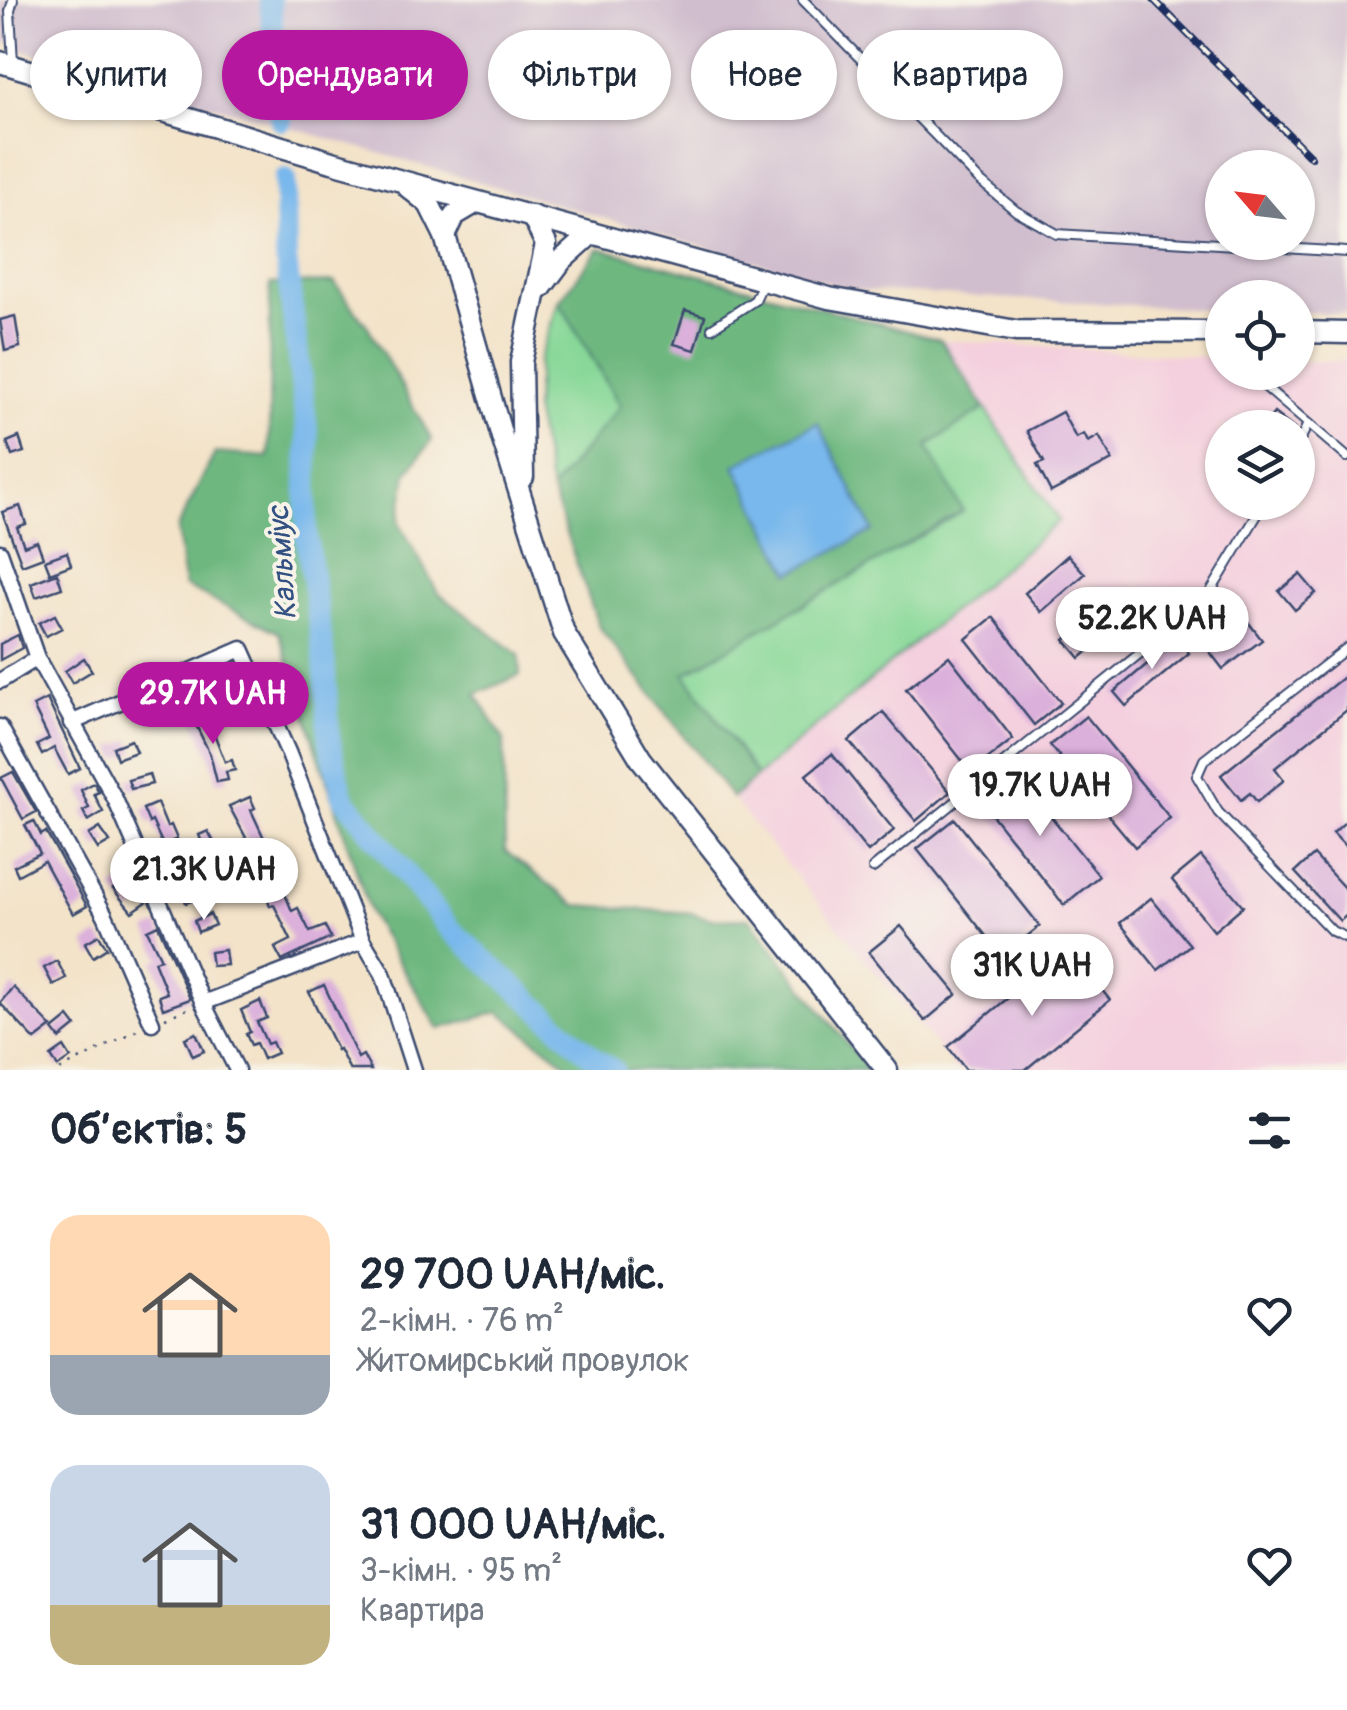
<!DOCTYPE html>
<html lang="uk">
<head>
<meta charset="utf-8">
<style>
	body { margin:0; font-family:Pangolin,sans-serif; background:#f2f2f3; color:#1f2937; height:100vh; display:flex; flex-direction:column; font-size:38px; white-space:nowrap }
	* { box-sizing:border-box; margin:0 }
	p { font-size:32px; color:#747a83 }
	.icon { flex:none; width:55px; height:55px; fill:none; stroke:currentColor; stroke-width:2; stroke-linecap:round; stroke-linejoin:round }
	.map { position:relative; height:1070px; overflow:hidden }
	.drawer { display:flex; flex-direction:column; background:#fff; flex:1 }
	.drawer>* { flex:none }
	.guide { position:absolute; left:30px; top:30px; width:1288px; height:90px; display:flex; gap:20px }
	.needle { width:65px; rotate:298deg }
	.tools { position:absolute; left:1205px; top:150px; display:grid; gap:20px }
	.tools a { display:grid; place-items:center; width:110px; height:110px; border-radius:50%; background:#fff; box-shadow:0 2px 8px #0004; font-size:50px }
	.price { position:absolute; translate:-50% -85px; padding:0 22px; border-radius:35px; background:#fff; color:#222; font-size:32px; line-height:65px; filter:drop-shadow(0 2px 5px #0008) }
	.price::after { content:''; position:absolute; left:50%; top:60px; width:30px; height:22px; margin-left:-15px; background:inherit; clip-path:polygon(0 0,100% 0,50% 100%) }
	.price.current { background:#b5179e; color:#fff }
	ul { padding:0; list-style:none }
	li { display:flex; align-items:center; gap:30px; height:250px; padding:0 50px }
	li span { display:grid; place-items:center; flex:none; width:280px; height:200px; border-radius:30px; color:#555 }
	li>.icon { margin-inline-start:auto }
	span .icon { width:120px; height:120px; fill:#fffc; stroke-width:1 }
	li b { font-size:42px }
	h2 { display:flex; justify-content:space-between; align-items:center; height:120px; padding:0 50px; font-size:42px }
	.chip { padding:0 35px; border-radius:45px; background:#fff; box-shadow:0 2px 8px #0004; font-size:35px; line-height:90px }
	.chip.current { background:#b5179e; color:#fff }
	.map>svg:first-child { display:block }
	.built { fill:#f4cfde; fill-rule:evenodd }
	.industrial { fill:#d0bdce; fill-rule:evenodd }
	.green { fill:#88d898; stroke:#52847b; stroke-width:2.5 }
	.forest { fill:#6eb880; stroke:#44746f; stroke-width:2.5 }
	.water { fill:#78b8ec; stroke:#4a74a5; stroke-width:2.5 }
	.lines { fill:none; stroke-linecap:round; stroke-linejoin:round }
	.river { stroke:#78b8ec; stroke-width:22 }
	.building { fill:#dbb0db }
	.lane-casing { stroke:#3b4a6e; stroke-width:12 }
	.street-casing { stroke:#3b4a6e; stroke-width:19 }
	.secondary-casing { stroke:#3b4a6e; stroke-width:25 }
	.path { stroke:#3b4a6e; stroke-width:2.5; stroke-dasharray:2.5 8; stroke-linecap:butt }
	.lane { stroke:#fff; stroke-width:8 }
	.street { stroke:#fff; stroke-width:14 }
	.secondary { stroke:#fff; stroke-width:20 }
	.rail-casing { stroke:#1b2f5e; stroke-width:8 }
	.rail { stroke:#f7f3e8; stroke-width:4; stroke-dasharray:11; stroke-linecap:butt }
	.labels { text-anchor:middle; stroke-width:8; stroke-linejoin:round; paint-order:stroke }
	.water-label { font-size:30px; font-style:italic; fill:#325182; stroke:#f7f3e8 }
</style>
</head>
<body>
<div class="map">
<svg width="1347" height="1070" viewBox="0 0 1347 1070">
	<rect width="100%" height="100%" fill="#f7f3e8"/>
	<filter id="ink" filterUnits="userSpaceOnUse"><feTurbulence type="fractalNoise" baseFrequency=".01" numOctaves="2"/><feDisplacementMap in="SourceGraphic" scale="20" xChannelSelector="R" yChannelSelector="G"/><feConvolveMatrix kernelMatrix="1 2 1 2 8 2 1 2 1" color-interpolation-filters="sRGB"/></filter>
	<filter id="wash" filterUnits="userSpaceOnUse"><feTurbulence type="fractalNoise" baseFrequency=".0048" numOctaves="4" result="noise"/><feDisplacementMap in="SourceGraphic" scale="40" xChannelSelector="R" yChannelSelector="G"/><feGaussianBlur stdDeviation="2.25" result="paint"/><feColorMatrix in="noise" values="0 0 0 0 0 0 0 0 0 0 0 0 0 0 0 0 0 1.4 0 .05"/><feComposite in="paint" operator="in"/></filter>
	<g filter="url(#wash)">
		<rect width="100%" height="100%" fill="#f3e3c9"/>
		<path class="built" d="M941,340L1222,358V372H1298V361H1347V1070H956L732,798L1059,521ZM1222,428H1298V502H1222Z"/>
		<path class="industrial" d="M0,0H1347V314L1298,312V298H1222V310L854,290L22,50L0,39ZM1222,168H1298V242H1222Z"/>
		<g class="green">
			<path d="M559,301L621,406L551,490L534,410L539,359Z"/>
			<path d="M985,408L1059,521L757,776L684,674L962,512L927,446Z"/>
		</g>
		<g class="forest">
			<path d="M599,248L941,340L985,408L927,446L963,511L685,674L757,776L732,798L599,627L551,490L620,406L559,301Z"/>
			<path d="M334,282L368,327L432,440L407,473L399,522L438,593L519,655L520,675L476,694L504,740L505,851L576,905L691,913L711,919L749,918L868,1070H575L499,1012L439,1029L371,916L279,633L184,586L177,528L215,453L269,457L270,284Z"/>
		</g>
		<path class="water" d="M818,423L873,531L790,573L735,465Z"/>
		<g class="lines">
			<g class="river">
				<path d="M270,0L281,120"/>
				<path d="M285,179L286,258L308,439L306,535L324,657L329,738L343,797L450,929L594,1058L613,1070"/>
			</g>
		</g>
		<g id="blocks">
			<g class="building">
				<path d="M685,310L705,316L695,350L674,344Z"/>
				<path d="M15,316L20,347L5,351L0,320Z"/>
				<path d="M1062,412L1076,438L1084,434L1088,442L1099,436L1112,460L1051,492L1037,465L1044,462L1027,431Z"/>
				<path d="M1274,413L1293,428H1262Z"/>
				<path d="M19,437L24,452L12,456L7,442Z"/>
				<path d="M20,506L26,524L17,527L24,546L37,541L43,557L22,565L2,512Z"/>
				<path d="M67,552L71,565L50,573L45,560Z"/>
				<path d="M1068,555L1085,574L1041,612L1025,593Z"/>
				<path d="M57,573L62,588L36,597L31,583Z"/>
				<path d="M1300,574L1316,593L1295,610L1279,591Z"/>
				<path d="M1112,600L1128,618L1080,658L1065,640Z"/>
				<path d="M1239,610L1262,640L1223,669L1200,639Z"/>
				<path d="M55,615L62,628L46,636L39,623Z"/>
				<path d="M993,617L1061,703L1034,725L966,639Z"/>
				<path d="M18,635L22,648L0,660V644Z"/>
				<path d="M1177,639L1189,653L1126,706L1114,692Z"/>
				<path d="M949,656L1013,739L971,772L906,689Z"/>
				<path d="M84,658L92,671L72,683L65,671Z"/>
				<path d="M1347,674V710L1275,768L1284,780L1257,802L1250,793L1241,800L1221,775Z"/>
				<path d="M47,699L80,768L68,774L54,748L42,755L37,745L49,739L33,706Z"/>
				<path d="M205,710L225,762L232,760L235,770L226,772L228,780L217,782L210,754L191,715Z"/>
				<path d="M883,712L950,792L916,821L849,741Z"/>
				<path d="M1086,716L1170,818L1135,847L1050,745Z"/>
				<path d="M131,740L136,752L117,759L113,747Z"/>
				<path d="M832,754L894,830L868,852L806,775Z"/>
				<path d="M13,772L36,812L23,819L1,778Z"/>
				<path d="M1016,773L1099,876L1064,905L981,801Z"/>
				<path d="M149,774L152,784L131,789L128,780Z"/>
				<path d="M94,783L99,792L94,794L103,812L88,821L83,811L89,808L81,790Z"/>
				<path d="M250,797L255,808L251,810L275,862L280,876L278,877L292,911L298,908L310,932L325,926L331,938L282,961L275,948L291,940L274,905L270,906L251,847L229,806Z"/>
				<path d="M157,803L167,827L171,825L177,839L163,845L152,821L149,823L143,809Z"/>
				<path d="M955,819L1040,926L1002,956L917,849Z"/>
				<path d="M1347,820V848L1333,833Z"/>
				<path d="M34,821L41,835L46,832L87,906L73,914L44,861L18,875L14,866L40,853L25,825Z"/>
				<path d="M100,828L110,842L98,849L89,835Z"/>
				<path d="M208,831L228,868L206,877L193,844L201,840L199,835Z"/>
				<path d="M1314,855L1347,891V915L1340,921L1295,872Z"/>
				<path d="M1201,856L1243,906L1214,931L1172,880Z"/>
				<path d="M131,876L148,901L132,912L113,889Z"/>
				<path d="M202,879L208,895L186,903L180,887Z"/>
				<path d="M1151,898L1190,945L1158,970L1120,923Z"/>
				<path d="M210,914L215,925L198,932L194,921Z"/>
				<path d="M158,925L190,999L163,1009L159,996L167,993L154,961L161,959L147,930Z"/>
				<path d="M901,926L957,994L925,1021L869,952Z"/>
				<path d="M99,935L107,948L93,957L85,943Z"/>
				<path d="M1068,949L1110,1000L1025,1070H966L948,1047Z"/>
				<path d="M225,950L227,965L212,966L210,952Z"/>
				<path d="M57,961L66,978L53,985L44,968Z"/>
				<path d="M324,985L358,1058L363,1055L371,1070H350L339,1049L337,1050L309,992Z"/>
				<path d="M13,987L52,1027L35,1040L0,1003Z"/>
				<path d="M260,1001L267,1018L257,1022L267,1044L272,1042L277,1053L263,1059L256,1043L251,1045L246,1034L250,1032L241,1010Z"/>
				<path d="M69,1017L76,1026L60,1039L53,1030Z"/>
				<path d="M196,1033L204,1051L193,1056L185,1038Z"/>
				<path d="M64,1047L71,1058L58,1067L51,1056Z"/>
			</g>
		</g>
	</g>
	<g filter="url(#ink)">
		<use href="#blocks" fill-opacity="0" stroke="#3b4a6e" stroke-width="2.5"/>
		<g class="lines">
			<defs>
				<g id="lane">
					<path d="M13,0L10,11L13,62"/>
					<path d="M803,0L979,180L1016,211L1057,234L1347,252"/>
					<path d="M712,328L755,300L763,283"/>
					<path d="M1207,337L1222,351"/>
					<path d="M1248,372L1347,457"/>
					<path d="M1298,444L1308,424"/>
					<path d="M1347,648L1204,760L1197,776L1218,812L1332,931L1347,938"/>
					<path d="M873,868L1205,601L1265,502"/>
				</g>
				<g id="street">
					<path d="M0,552L37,658L115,799L203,1003L237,1070"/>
					<path d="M0,681L37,658"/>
					<path d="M71,723L242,649L288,752L363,941L383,974L414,1070"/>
					<path d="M0,727L105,915L152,1023"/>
					<path d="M203,1003L363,941"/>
				</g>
				<g id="secondary">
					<path d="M0,62L332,162L829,298L1016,331L1222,332"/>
					<path d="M408,187L429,204L445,236L502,437L564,633L641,759L887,1070"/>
					<path d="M445,236L455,215L477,202"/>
					<path d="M541,288L562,260L592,233"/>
					<path d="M1298,332L1347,333"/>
					<path d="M523,477L521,362L546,244L532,216"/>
				</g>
			</defs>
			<use href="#lane" class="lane-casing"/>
			<use href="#street" class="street-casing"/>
			<use href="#secondary" class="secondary-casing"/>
			<g class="path">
				<path d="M165,1018L190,1008"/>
				<path d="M60,1070L139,1029"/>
			</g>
			<use href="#lane" class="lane"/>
			<use href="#street" class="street"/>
			<use href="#secondary" class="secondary"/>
			<defs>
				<path id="rail" d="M1154,0L1311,157"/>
			</defs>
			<use href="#rail" class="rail-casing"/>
			<use href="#rail" class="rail"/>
		</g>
	</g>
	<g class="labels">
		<g class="water-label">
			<text transform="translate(282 563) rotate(-94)" y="10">Кальміус</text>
		</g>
	</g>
</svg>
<div class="tools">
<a><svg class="needle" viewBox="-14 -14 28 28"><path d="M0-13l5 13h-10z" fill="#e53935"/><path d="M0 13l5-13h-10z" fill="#747a83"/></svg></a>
<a><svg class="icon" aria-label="locate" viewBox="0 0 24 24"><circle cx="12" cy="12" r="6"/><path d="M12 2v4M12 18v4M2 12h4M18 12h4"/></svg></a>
<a><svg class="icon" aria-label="layers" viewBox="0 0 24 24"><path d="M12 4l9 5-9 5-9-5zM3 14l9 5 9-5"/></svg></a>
</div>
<b class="price" style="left:1152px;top:672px">52.2K UAH</b>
<b class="price current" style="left:213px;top:747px">29.7K UAH</b>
<b class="price" style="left:1040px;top:839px">19.7K UAH</b>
<b class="price" style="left:204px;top:923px">21.3K UAH</b>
<b class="price" style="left:1032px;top:1019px">31K UAH</b>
<div class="guide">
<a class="chip">Купити</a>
<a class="chip current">Орендувати</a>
<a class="chip">Фільтри</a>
<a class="chip">Нове</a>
<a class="chip">Квартира</a>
</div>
</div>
<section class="drawer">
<h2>Об’єктів: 5<svg class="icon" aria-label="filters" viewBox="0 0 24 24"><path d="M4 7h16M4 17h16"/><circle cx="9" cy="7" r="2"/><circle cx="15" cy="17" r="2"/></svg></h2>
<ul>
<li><span style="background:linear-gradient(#ffd9b3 70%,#9aa5b1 0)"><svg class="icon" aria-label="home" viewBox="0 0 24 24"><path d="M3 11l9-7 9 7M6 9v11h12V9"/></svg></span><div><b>29 700 UAH/міс.</b><p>2-кімн. · 76 m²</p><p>Житомирський провулок</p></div><svg class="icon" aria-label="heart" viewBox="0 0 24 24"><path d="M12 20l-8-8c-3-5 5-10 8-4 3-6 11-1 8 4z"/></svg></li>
<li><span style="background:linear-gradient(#c9d6e8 70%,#c2b280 0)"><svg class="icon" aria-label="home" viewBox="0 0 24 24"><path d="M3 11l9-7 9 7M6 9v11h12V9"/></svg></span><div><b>31 000 UAH/міс.</b><p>3-кімн. · 95 m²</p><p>Квартира</p></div><svg class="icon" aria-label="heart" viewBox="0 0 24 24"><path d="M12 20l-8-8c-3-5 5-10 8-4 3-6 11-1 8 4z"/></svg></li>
</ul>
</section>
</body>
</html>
